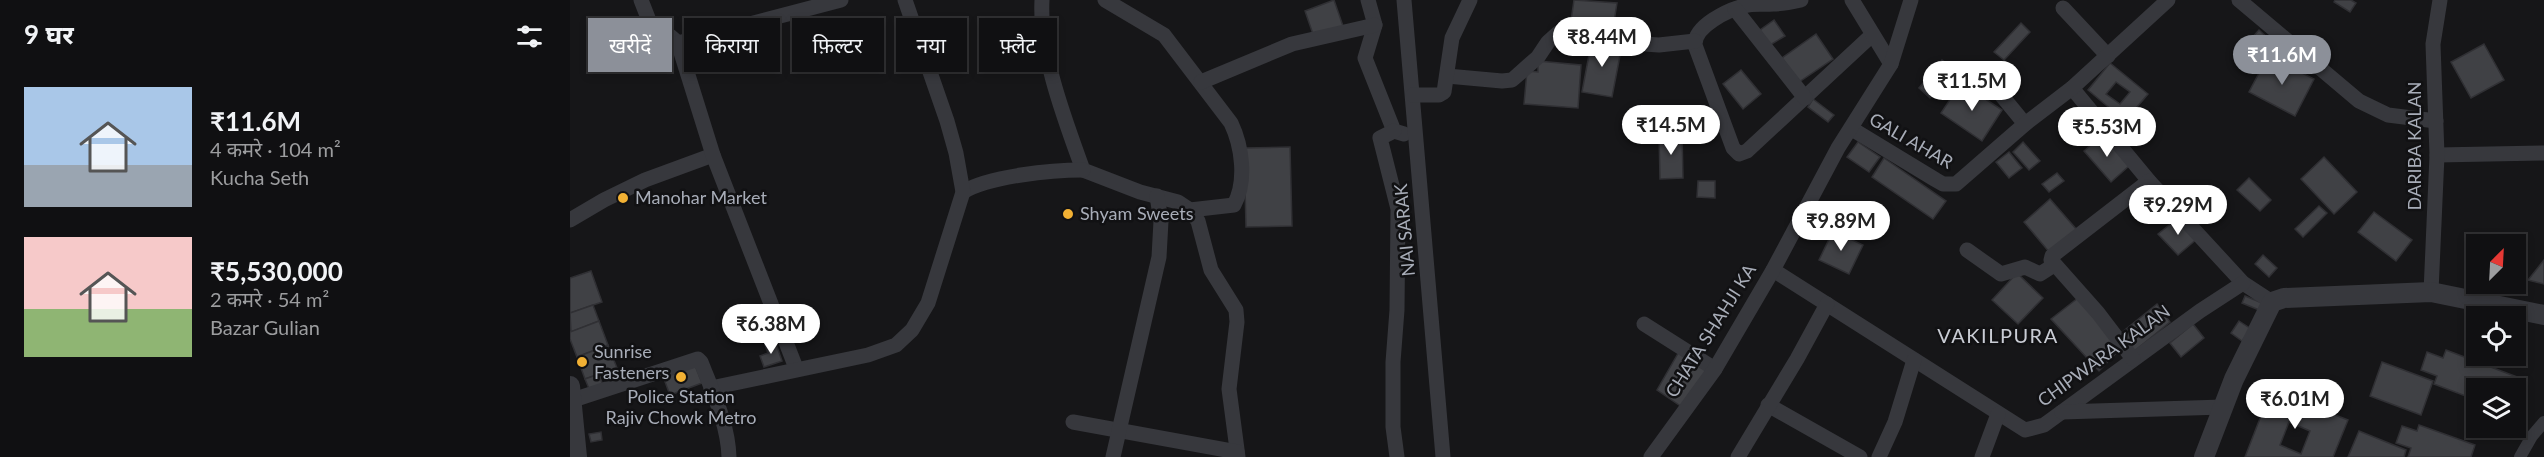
<!DOCTYPE html>
<html lang="hi">
<head>
<meta charset="utf-8">
<style>
	body { margin:0; font-family:Lato,"Noto Sans Devanagari",sans-serif; background:#19191b; color:#f1f3f6; height:100vh; display:flex; flex-direction:column; font-size:22px; white-space:nowrap }
	* { box-sizing:border-box; margin:0 }
	p { font-size:20px; color:#9c9d9f }
	.icon { flex:none; width:33px; height:33px; fill:none; stroke:currentColor; stroke-width:2; stroke-linecap:round; stroke-linejoin:round }
	.map { position:relative; flex:1; overflow:hidden }
	.drawer { display:flex; flex-direction:column; background:#101012; width:570px }
	.drawer>* { flex:none }
	.top-card { position:absolute; left:18px; top:18px; width:570px; height:54px; display:flex; gap:12px }
	.needle { width:39px; rotate:24deg }
	.fabs { position:absolute; left:1896px; top:234px; display:grid; gap:12px }
	.fabs a { display:grid; place-items:center; width:60px; height:60px; border-radius:0px; background:#101012; box-shadow:0 3px 9px #0003,0 0 0 2px #303032; font-size:30px }
	.price { position:absolute; translate:-50% -51px; padding:0 14px; border-radius:21px; background:#fff; color:#222; font-size:20px; line-height:39px; filter:drop-shadow(0 2px 3px #0008) }
	.price::after { content:''; position:absolute; left:50%; top:36px; width:18px; height:14px; margin-left:-9px; background:inherit; clip-path:polygon(0 0,100% 0,50% 100%) }
	.price.current { background:#8c9099; color:#fff }
	ul { padding:0; list-style:none }
	li { display:flex; align-items:center; gap:18px; height:150px; padding:0 24px }
	li span { display:grid; place-items:center; flex:none; width:168px; height:120px; border-radius:0px; color:#555 }
	li>.icon { margin-inline-start:auto }
	span .icon { width:72px; height:72px; fill:#fffc; stroke-width:1 }
	li b { font-size:26px }
	h2 { display:flex; justify-content:space-between; align-items:center; height:72px; padding:0 24px; font-size:26px }
	.tag { padding:0 21px; border-radius:0px; background:#101012; box-shadow:0 3px 9px #0003,0 0 0 2px #303032; font-size:21px; line-height:54px }
	.tag.current { background:#8c9099; color:#fff }
	main { display:flex; flex:1; min-height:0 }
	.map>svg:first-child { display:block }
	.building { fill:#404145; stroke:#303034; stroke-width:1.5; fill-rule:evenodd }
	.lines { fill:none; stroke-linecap:round; stroke-linejoin:round }
	.pedestrian { stroke:#37383d; stroke-width:12 }
	.minor { stroke:#37383d; stroke-width:15 }
	.tertiary { stroke:#37383d; stroke-width:20 }
	.poi-dot { fill:#f2b134; stroke:#111113; stroke-width:2 }
	.labels { text-anchor:middle; stroke-width:5; stroke-linejoin:round; paint-order:stroke }
	.street-label { font-size:18px; fill:#a8adb8; stroke:#111113 }
	.poi-label { font-size:18px; fill:#a8adb8; stroke:#111113; text-anchor:start }
	.neighbourhood-label { font-size:20px; letter-spacing:1.5px; fill:#c9ccd4; stroke:#111113 }
</style>
</head>
<body>
<main>
<section class="drawer">
<h2>9 घर<svg class="icon" aria-label="filters" viewBox="0 0 24 24"><path d="M4 7h16M4 17h16"/><circle cx="9" cy="7" r="2"/><circle cx="15" cy="17" r="2"/></svg></h2>
<ul>
<li><span style="background:linear-gradient(#a9c7e8 65%,#9aa5b1 0)"><svg class="icon" aria-label="home" viewBox="0 0 24 24"><path d="M3 11l9-7 9 7M6 9v11h12V9"/></svg></span><div><b>₹11.6M</b><p>4 कमरे · 104 m²</p><p>Kucha Seth</p></div></li>
<li><span style="background:linear-gradient(#f6c9c9 60%,#8fb573 0)"><svg class="icon" aria-label="home" viewBox="0 0 24 24"><path d="M3 11l9-7 9 7M6 9v11h12V9"/></svg></span><div><b>₹5,530,000</b><p>2 कमरे · 54 m²</p><p>Bazar Gulian</p></div></li>
</ul>
</section>
<div class="map">
<svg width="1974" height="457" viewBox="0 0 1974 457">
	<rect width="100%" height="100%" fill="#161618"/>
	<g class="building">
		<path d="M764,0L773,26L744,37L735,11Z"/>
		<path d="M1004,0L1047,3L1043,28L1001,21Z"/>
		<path d="M1765,0H1781L1786,3L1780,12L1764,2Z"/>
		<path d="M1204,20L1215,36L1200,45L1190,30Z"/>
		<path d="M1451,23L1460,32L1434,60L1424,52Z"/>
		<path d="M1689,30L1706,46L1684,69L1667,54Z"/>
		<path d="M1246,34L1263,59L1229,82L1212,58Z"/>
		<path d="M1022,39L1052,45L1042,97L1012,92Z"/>
		<path d="M1914,44L1934,80L1901,98L1881,62Z"/>
		<path d="M1698,56L1744,79L1725,116L1679,92Z"/>
		<path d="M1372,60L1384,69L1360,98L1349,88Z"/>
		<path d="M968,61L1011,65L1008,108L954,104L957,71L968,72Z"/>
		<path d="M1540,63L1578,94L1555,121L1518,90ZM1546,82L1560,92L1550,104L1536,94Z"/>
		<path d="M1171,70L1191,94L1173,109L1153,84Z"/>
		<path d="M1391,83L1432,110L1412,141L1371,113Z"/>
		<path d="M1243,99L1264,115L1258,122L1238,107Z"/>
		<path d="M1112,132L1113,178L1090,179L1089,133Z"/>
		<path d="M1532,135L1559,166L1541,182L1514,151Z"/>
		<path d="M1288,142L1310,157L1299,172L1277,157Z"/>
		<path d="M1453,142L1470,161L1459,170L1443,152Z"/>
		<path d="M720,147L722,226L676,227L674,148Z"/>
		<path d="M1439,152L1452,168L1439,178L1426,162Z"/>
		<path d="M1754,157L1787,192L1764,214L1731,179Z"/>
		<path d="M1314,158L1376,201L1363,219L1302,177Z"/>
		<path d="M1487,173L1494,181L1479,192L1472,184Z"/>
		<path d="M1679,178L1701,200L1690,211L1667,190Z"/>
		<path d="M1128,181H1145V198L1127,197Z"/>
		<path d="M1480,199L1507,230L1480,253L1454,222Z"/>
		<path d="M1749,206L1757,213L1733,237L1725,229Z"/>
		<path d="M1804,212L1842,240L1826,261L1788,232Z"/>
		<path d="M1609,217L1628,238L1608,255L1588,234Z"/>
		<path d="M1263,231L1293,245L1279,274L1249,260Z"/>
		<path d="M1693,255L1707,268L1699,277L1685,264Z"/>
		<path d="M1974,260V284L1958,280Z"/>
		<path d="M21,271L32,302L0,313V278Z"/>
		<path d="M1447,273L1473,298L1448,324L1422,300Z"/>
		<path d="M1675,296L1697,305L1694,312L1672,303Z"/>
		<path d="M1508,298L1550,349L1529,371L1481,319Z"/>
		<path d="M1587,304L1600,322L1562,353L1550,334Z"/>
		<path d="M23,305L29,321L1,332L0,313Z"/>
		<path d="M29,321L38,345L7,357L0,339V332Z"/>
		<path d="M1669,321L1681,329L1672,341L1661,333Z"/>
		<path d="M1623,324L1634,338L1611,357L1600,343Z"/>
		<path d="M205,341L212,361L194,367L190,356L198,353L195,345Z"/>
		<path d="M38,345L47,368L15,379L7,357Z"/>
		<path d="M1110,350L1140,370L1112,407L1087,390Z"/>
		<path d="M1876,350L1947,377L1942,388H1906V400L1864,384L1867,376L1851,370L1857,352L1873,358Z"/>
		<path d="M123,360L132,383L100,395L91,371Z"/>
		<path d="M1812,362L1863,381L1851,415L1800,396Z"/>
		<path d="M29,374L33,386L20,391L15,379Z"/>
		<path d="M1701,390L1778,420L1763,457H1675ZM1719,422L1740,431L1731,454L1710,445Z"/>
		<path d="M1849,425L1905,445L1901,457H1838L1841,448L1826,443L1832,426L1847,431Z"/>
		<path d="M1789,431L1836,450L1834,457H1778Z"/>
		<path d="M31,432L32,440L21,442L19,434Z"/>
	</g>
	<g class="lines">
		<path class="pedestrian" d="M1950,457L1962,436L1974,422"/>
		<g class="minor">
			<path d="M71,0L85,36H100L108,43"/>
			<path d="M472,0C469,53 495,120 513,170L570,192L608,202L620,210L628,221L641,270L666,310L667,322L659,389L668,457"/>
			<path d="M535,0L594,35L661,123C672,146 677,181 664,205L620,210"/>
			<path d="M798,0L805,25L795,58L824,131L834,134"/>
			<path d="M834,0L873,457"/>
			<path d="M1231,0C1222,2 1212,4 1203,4C1193,5 1184,3 1174,6C1158,10 1124,26 1125,45L1163,148L1169,154L1177,151L1302,35"/>
			<path d="M1282,0L1321,64"/>
			<path d="M1669,0L1789,101L1818,115L1866,121"/>
			<path d="M1493,8L1538,56"/>
			<path d="M1165,9L1235,98"/>
			<path d="M877,76L932,81L942,80L968,57L978,42L988,33L1060,43L1089,45L1125,41"/>
			<path d="M1418,79L1455,124"/>
			<path d="M631,82L722,44L805,25"/>
			<path d="M1502,88L1579,181L1673,283L1702,302"/>
			<path d="M843,95H869L874,92L882,38L900,0"/>
			<path d="M1282,129L1366,180L1373,184H1386L1455,124L1502,88L1598,0"/>
			<path d="M824,131L810,138L828,209L827,310L823,362V427L827,457"/>
			<path d="M1867,155L1974,153"/>
			<path d="M393,192C419,176 482,170 513,170"/>
			<path d="M0,220L34,200L75,180L143,155"/>
			<path d="M1397,250L1431,274L1455,267L1470,274L1484,265"/>
			<path d="M1203,270L1455,430L1474,425L1630,311L1673,283"/>
			<path d="M1861,292L1867,155L1863,44L1870,0"/>
			<path d="M1074,324L1145,369"/>
			<path d="M1563,359L1528,313L1481,260L1482,256L1579,181"/>
			<path d="M226,368L143,155L108,43L271,0"/>
			<path d="M141,388L298,355L326,345L342,330L358,303L393,192L386,153L377,121L335,0"/>
			<path d="M3,400L128,359L131,362C143,393 158,424 159,457"/>
			<path d="M1198,405L1290,457"/>
			<path d="M1492,412L1653,407"/>
			<path d="M503,422L667,452"/>
			<path d="M543,457L589,257L591,221L587,196"/>
			<path d="M1081,457L1145,369L1203,270L1268,148L1321,64L1341,0"/>
			<path d="M1168,457L1227,359L1257,304"/>
			<path d="M1309,457L1325,422L1344,360"/>
			<path d="M1412,457L1428,414"/>
		</g>
		<g class="tertiary">
			<path d="M0,386L7,457"/>
			<path d="M1634,457L1664,379L1702,302L1714,298L1861,292L1974,315"/>
		</g>
	</g>
	<g class="poi-dot">
		<circle cx="53" cy="198" r="6"/>
		<circle cx="498" cy="214" r="6"/>
		<circle cx="12" cy="362" r="6"/>
		<circle cx="111" cy="377" r="6"/>
	</g>
	<g class="labels">
		<g class="street-label">
			<text transform="translate(1341 141) rotate(30)" y="6">GALI AHAR</text>
			<text transform="translate(1845 146) rotate(-90)" y="6">DARIBA KALAN</text>
			<text transform="translate(835 230) rotate(-95)" y="6">NAI SARAK</text>
			<text transform="translate(1141 331) rotate(-58)" y="6">CHATA SHAHJI KA</text>
			<text transform="translate(1534 356) rotate(-36)" y="6">CHIPWARA KALAN</text>
		</g>
		<g class="poi-label">
			<text x="65" y="204">Manohar Market</text>
			<text x="510" y="220">Shyam Sweets</text>
			<text x="24" y="358">Sunrise<tspan x="24" dy="21">Fasteners</tspan></text>
			<text x="111" y="403" text-anchor="middle">Police Station<tspan x="111" dy="21">Rajiv Chowk Metro</tspan></text>
		</g>
		<g class="neighbourhood-label">
			<text x="1428" y="343">VAKILPURA</text>
		</g>
	</g>
</svg>
<div class="fabs">
<a><svg class="needle" viewBox="-14 -14 28 28"><path d="M0-13l5 13h-10z" fill="#e53935"/><path d="M0 13l5-13h-10z" fill="#9c9d9f"/></svg></a>
<a><svg class="icon" aria-label="locate" viewBox="0 0 24 24"><circle cx="12" cy="12" r="6"/><path d="M12 2v4M12 18v4M2 12h4M18 12h4"/></svg></a>
<a><svg class="icon" aria-label="layers" viewBox="0 0 24 24"><path d="M12 4l9 5-9 5-9-5zM3 14l9 5 9-5"/></svg></a>
</div>
<b class="price" style="left:1032px;top:68px">₹8.44M</b>
<b class="price current" style="left:1712px;top:86px">₹11.6M</b>
<b class="price" style="left:1402px;top:112px">₹11.5M</b>
<b class="price" style="left:1101px;top:156px">₹14.5M</b>
<b class="price" style="left:1537px;top:158px">₹5.53M</b>
<b class="price" style="left:1608px;top:236px">₹9.29M</b>
<b class="price" style="left:1271px;top:252px">₹9.89M</b>
<b class="price" style="left:201px;top:355px">₹6.38M</b>
<b class="price" style="left:1725px;top:430px">₹6.01M</b>
<div class="top-card">
<a class="tag current">खरीदें</a>
<a class="tag">किराया</a>
<a class="tag">फ़िल्टर</a>
<a class="tag">नया</a>
<a class="tag">फ़्लैट</a>
</div>
</div>
</main>
</body>
</html>
